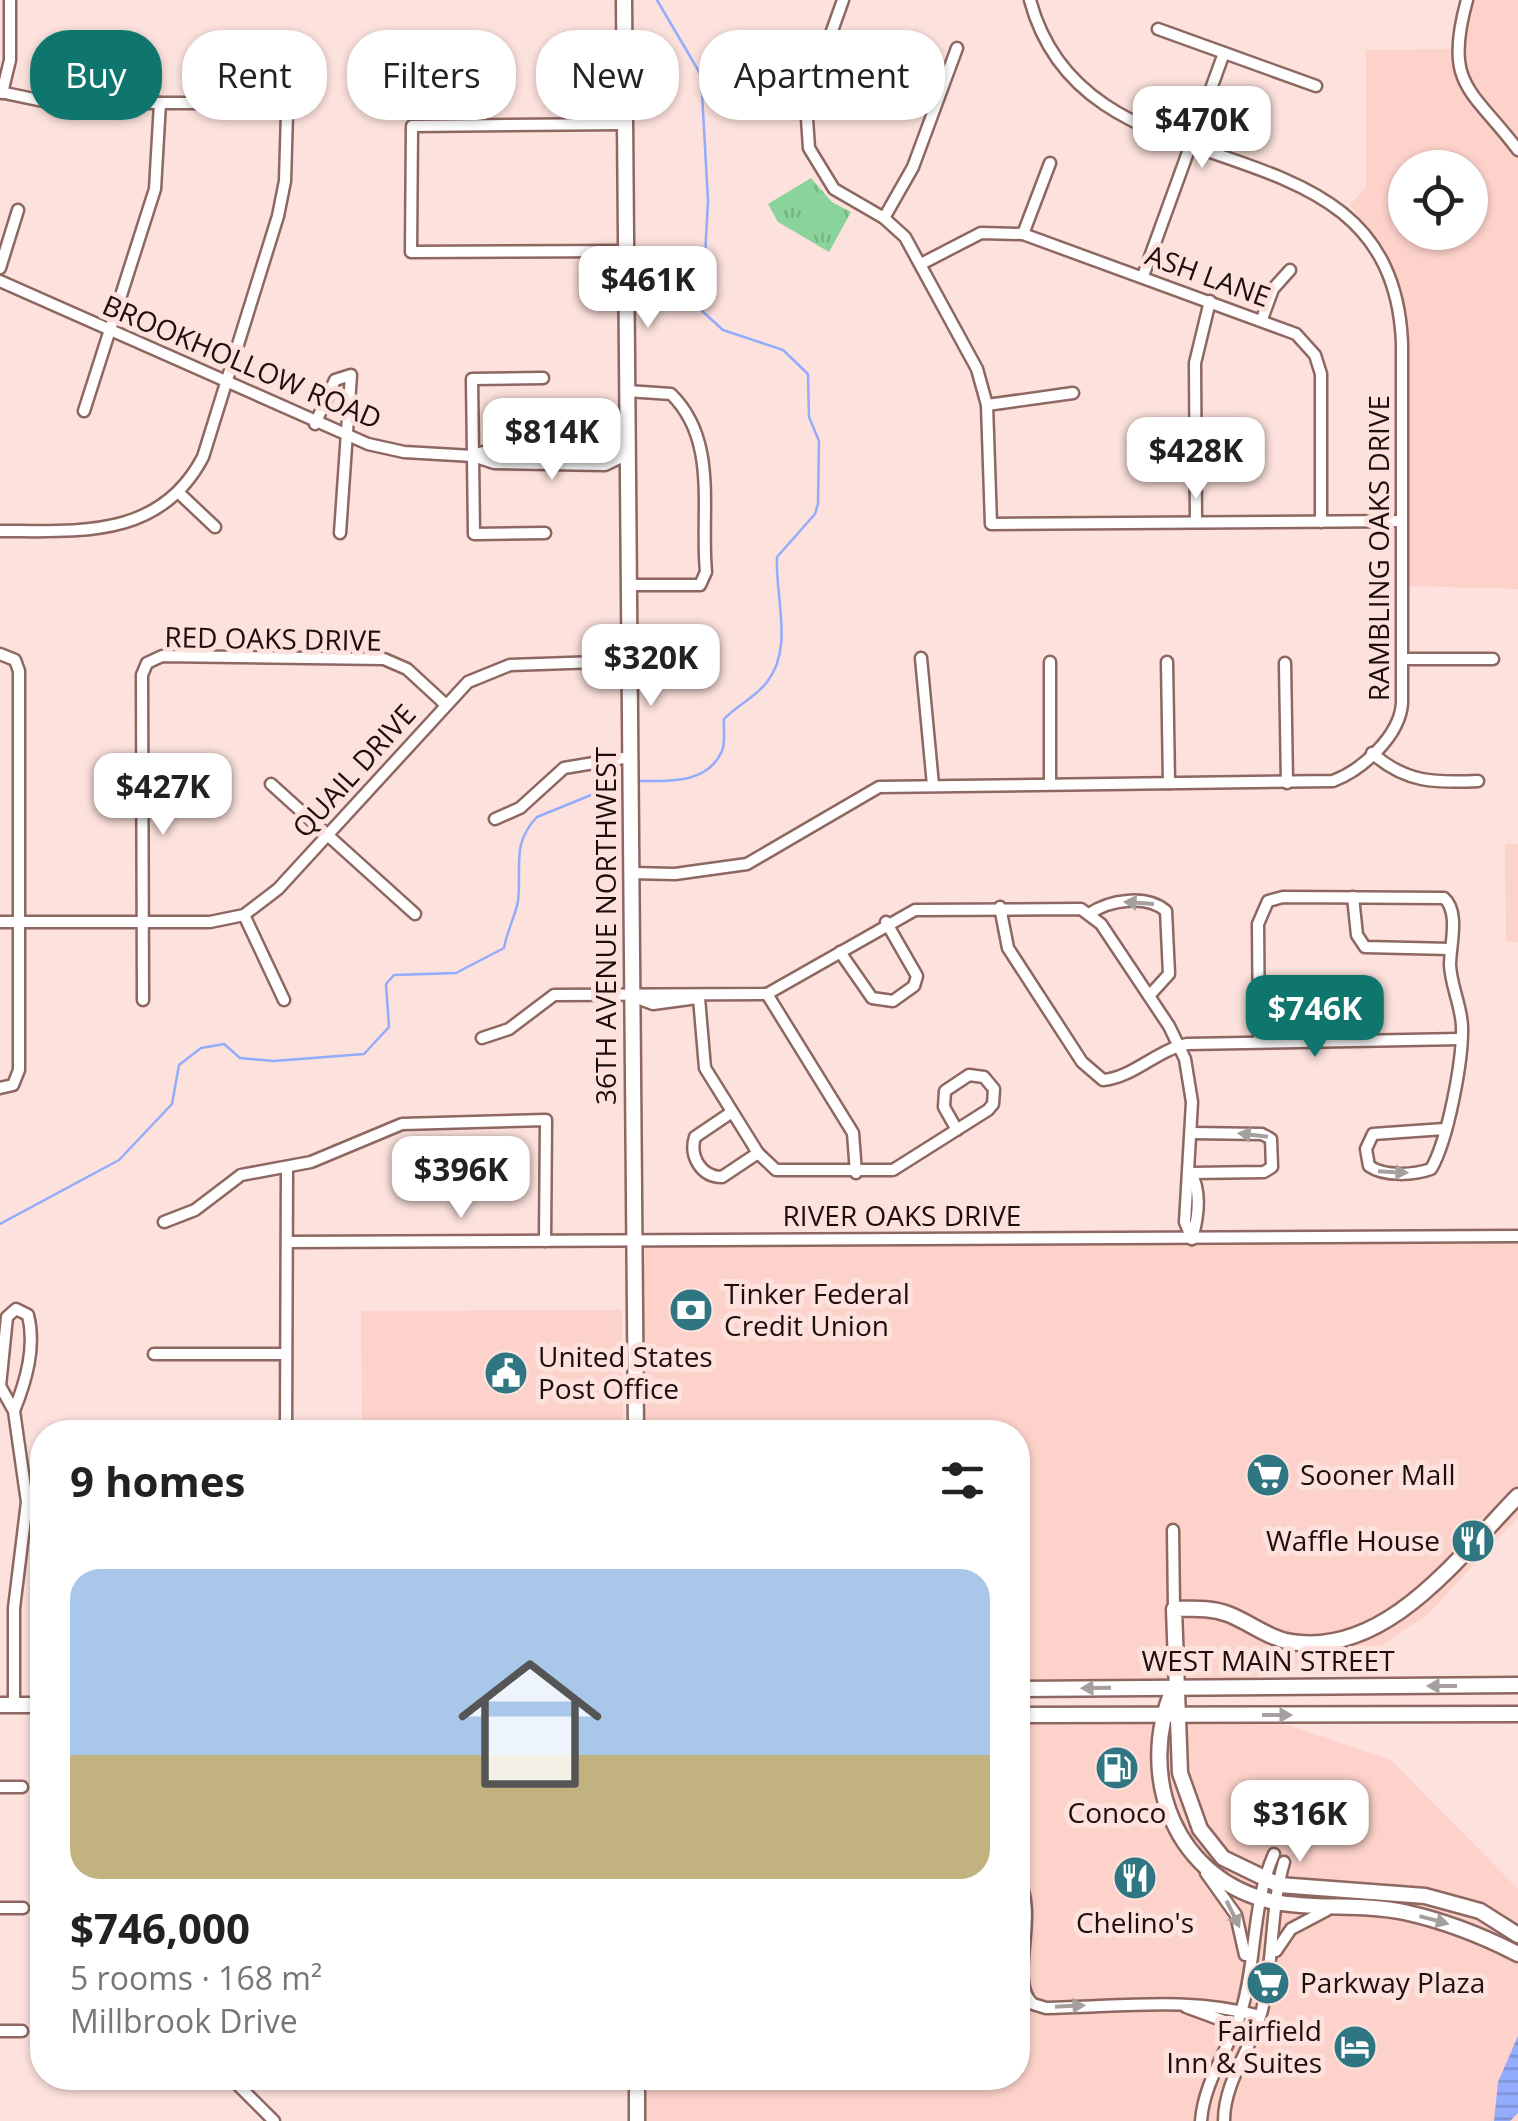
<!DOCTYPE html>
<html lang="en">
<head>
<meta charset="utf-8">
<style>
	body { margin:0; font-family:"Open Sans",sans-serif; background:#f6f6f6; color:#222; height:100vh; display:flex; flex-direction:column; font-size:38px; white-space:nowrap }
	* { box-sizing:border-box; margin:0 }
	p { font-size:32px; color:#767676 }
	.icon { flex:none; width:55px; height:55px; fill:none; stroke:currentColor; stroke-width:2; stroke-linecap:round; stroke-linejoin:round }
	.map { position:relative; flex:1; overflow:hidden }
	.panel { position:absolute; left:30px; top:1420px; width:1000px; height:670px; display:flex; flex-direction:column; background:#fff; border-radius:40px; box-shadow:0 2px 8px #0004 }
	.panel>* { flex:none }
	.guide { position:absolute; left:30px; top:30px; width:1000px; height:90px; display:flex; gap:20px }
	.tools { position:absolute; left:1388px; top:150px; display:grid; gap:20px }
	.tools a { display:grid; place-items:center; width:100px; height:100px; border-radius:50%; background:#fff; box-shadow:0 2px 8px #0004; font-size:50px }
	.price { position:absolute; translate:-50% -85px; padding:0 22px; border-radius:20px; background:#fff; color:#222; font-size:32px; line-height:65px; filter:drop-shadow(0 2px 5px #0008) }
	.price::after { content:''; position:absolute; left:50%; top:60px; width:30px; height:22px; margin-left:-15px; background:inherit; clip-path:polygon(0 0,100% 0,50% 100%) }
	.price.on { background:#0f766e; color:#fff }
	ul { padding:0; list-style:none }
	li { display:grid; align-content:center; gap:20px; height:530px; padding:0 40px }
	li span { display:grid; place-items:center; height:310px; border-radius:30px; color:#555 }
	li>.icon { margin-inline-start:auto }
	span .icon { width:180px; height:180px; fill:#fffc; stroke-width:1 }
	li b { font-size:42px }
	h2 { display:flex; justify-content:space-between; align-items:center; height:120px; padding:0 40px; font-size:42px }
	.pill { padding:0 35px; border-radius:40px; background:#fff; box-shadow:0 2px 8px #0004; font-size:35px; line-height:90px }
	.pill.on { background:#0f766e; color:#fff }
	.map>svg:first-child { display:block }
	.built { fill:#fcd2ca; fill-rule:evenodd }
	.park { fill:url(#park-tufts) }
	.water { fill:url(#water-rules) }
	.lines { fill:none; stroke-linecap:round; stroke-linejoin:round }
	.stream { stroke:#93acfc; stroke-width:2.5 }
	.minor-casing { stroke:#8e6761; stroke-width:15 }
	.major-casing { stroke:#8e6761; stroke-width:19 }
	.minor { stroke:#fff; stroke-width:10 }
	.major { stroke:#fff; stroke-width:14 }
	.oneway { fill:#a59f9e }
	.labels { text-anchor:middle; stroke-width:10; stroke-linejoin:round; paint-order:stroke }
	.street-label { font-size:28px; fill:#1e0f0d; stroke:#fce1dc }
	.poi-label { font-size:28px; fill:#1e0f0d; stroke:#fce1dc; text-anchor:start }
</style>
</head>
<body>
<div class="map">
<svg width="1518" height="2121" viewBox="0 0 1518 2121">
	<defs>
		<pattern id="park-tufts" width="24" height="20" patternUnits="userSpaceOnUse" patternTransform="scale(2.5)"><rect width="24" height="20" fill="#8ad39a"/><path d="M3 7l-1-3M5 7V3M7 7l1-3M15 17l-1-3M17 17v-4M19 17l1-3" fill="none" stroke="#77b484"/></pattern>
		<pattern id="water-rules" width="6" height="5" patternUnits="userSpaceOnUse" patternTransform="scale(2.5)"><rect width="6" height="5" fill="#93acfc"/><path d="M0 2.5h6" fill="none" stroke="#7e93d7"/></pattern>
	</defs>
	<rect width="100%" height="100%" fill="#fce1dc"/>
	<g class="built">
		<path d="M1471,0H1518V589L1407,586L1408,342L1402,289L1382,246L1350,205L1366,187V50L1460,49ZM1405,168H1470V232H1405Z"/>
		<path d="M1505,844H1518V942H1506Z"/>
		<path d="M1518,1241V1517L1429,1613L1368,1655L1244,1679L1070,1691L1018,1690V1432H645L643,1242Z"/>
		<path d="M622,1310L623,1432H362L361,1311Z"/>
		<path d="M1018,1721L1278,1722L1391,1760L1518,1889V2121H646V2078H1018Z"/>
	</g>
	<path class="park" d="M811,178L832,202L851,212L829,252L778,222L768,204Z"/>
	<path class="water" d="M1518,2036V2113L1510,2121H1494L1498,2082Z"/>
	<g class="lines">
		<g class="stream">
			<path d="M636,781C667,781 707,785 722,751C726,741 723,729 724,719C737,705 756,697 767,682C794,648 775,598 777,557L815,514L818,504L819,441L809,417L808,374L783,350L723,330L702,311L708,201L701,75L657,0"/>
			<path d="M0,1224L119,1160L172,1104L179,1065L201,1048L224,1044L240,1058L274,1061L364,1054L389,1027L386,984L394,975L456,973L504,948C507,931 515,917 518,901C522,867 511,844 537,817L623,782"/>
		</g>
		<defs>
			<g id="minor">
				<path d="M843,0L806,104L809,148L834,189L884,218L905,237L977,369L987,405L991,524L1401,521"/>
				<path d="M1467,0C1443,86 1472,89 1518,150"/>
				<path d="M1158,29L1316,86"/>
				<path d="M0,92L53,103H277L287,113L285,181L278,216L203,457C160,539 80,531 0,531"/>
				<path d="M2,93L10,60V0"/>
				<path d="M625,124L412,126L411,252L626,251"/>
				<path d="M884,218L913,167L957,48"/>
				<path d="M1023,234L1050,163"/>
				<path d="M921,264L981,233L1023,234L1296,334L1315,355L1321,374V522"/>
				<path d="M0,268L18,210"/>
				<path d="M1143,276L1224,53"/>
				<path d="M0,281L368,444L404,452L473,456L494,463L605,465L628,454"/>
				<path d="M1262,319L1273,289L1290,270"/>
				<path d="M543,378L472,379L474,534L545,533"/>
				<path d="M627,391L671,394C719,441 700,512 706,572L700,585H628"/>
				<path d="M987,405L1073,393"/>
				<path d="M84,411L155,189L160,103"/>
				<path d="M315,424L335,380L351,375L340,533"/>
				<path d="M474,455C510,442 592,441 628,454"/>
				<path d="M178,492L215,527"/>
				<path d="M1196,522L1195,363L1210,301"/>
				<path d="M0,654L15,660L19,671V1070L13,1085L0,1088"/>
				<path d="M921,658L933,785"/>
				<path d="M1403,659H1493"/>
				<path d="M1050,662V784"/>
				<path d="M1167,662L1169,783"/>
				<path d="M1285,663L1287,783"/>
				<path d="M1372,753C1406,783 1435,783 1478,781"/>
				<path d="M271,784L415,914"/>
				<path d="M495,819L520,808L564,768L630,757"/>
				<path d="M630,873L675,874L747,864L879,787L1333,781C1362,770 1400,736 1402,703V343C1392,102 1086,210 1030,0"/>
				<path d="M1353,897L1357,935L1365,947L1451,949"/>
				<path d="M1000,907L1008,948L1082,1062L1103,1080C1132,1078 1157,1050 1187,1044L1461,1039"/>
				<path d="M1089,914C1109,900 1146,894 1166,911L1169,974L1149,996"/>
				<path d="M244,915L284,1000"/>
				<path d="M0,922H210L244,915L278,889L468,682L510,665L628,661"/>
				<path d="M840,952L872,998L893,1001L914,986L917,976L886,922"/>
				<path d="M767,994L853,1133L856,1173"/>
				<path d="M632,996L653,1004L697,998"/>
				<path d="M699,998L705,1068L758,1153L776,1170H893L988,1110L993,1104L994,1089L984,1077L969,1075L945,1091L944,1107L957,1130"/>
				<path d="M143,1000L142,675L147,663L162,656L384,659L407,669L445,704"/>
				<path d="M482,1038L509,1029L554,995L767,994L915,910L1081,909L1101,924L1169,1026L1185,1059L1192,1102L1185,1222L1192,1239"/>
				<path d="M1259,1041L1258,924L1268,901L1283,897L1444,898C1460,912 1450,945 1450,965C1451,986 1461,1005 1462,1026C1463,1060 1448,1140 1431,1169C1414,1175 1385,1177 1369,1166L1366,1149L1373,1134L1444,1129"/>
				<path d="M732,1112L695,1137C689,1156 701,1177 722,1177L758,1153"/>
				<path d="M1191,1173L1264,1172L1272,1167L1271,1139L1262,1134L1191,1133"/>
				<path d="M1191,1173C1202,1193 1198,1218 1192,1239"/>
				<path d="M164,1222L195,1210L241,1175L311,1162L402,1124L546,1120L545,1241"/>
				<path d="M287,1242L1518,1236"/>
				<path d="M154,1354H286"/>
				<path d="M286,1432L287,1168"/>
				<path d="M1173,1530L1174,1609"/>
				<path d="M14,1705V1608L27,1502L14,1411L0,1386L7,1317L16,1309L28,1315C36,1347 26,1381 14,1411"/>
				<path d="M0,1787H22"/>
				<path d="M1206,1873L1236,1915L1245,1955"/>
				<path d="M1018,1880C1040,1914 1007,1981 1033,2004L1046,2008C1119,2007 1188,1996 1260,2016"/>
				<path d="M0,1908H23"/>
				<path d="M1276,1951L1291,1929L1327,1910"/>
				<path d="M1186,2007L1254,2032"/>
				<path d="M0,2031H22"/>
				<path d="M231,2078L274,2121"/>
				<path d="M1201,2121C1204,2081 1229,2049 1241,2012C1257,1961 1251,1906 1274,1854"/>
				<path d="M1224,2121C1224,2081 1252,2048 1262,2010C1274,1961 1270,1909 1284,1862"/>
			</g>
			<g id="major">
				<path d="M624,0L636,1432"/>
				<path d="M1518,1496C1459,1556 1387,1657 1291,1642C1268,1638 1249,1622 1228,1614C1210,1607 1192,1609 1174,1609L1180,1773L1200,1829L1223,1858L1279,1885L1425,1896L1480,1911L1518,1935"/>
				<path d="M1174,1687C1135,1776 1175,1881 1275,1902C1317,1910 1362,1903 1404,1912C1445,1921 1481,1935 1518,1954"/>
				<path d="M1018,1689L1518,1685"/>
				<path d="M0,1705H42"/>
				<path d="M1018,1715L1518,1714"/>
				<path d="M637,2078V2121"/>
			</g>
		</defs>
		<use href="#minor" class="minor-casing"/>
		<use href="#major" class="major-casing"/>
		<use href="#minor" class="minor"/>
		<use href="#major" class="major"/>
	</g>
	<defs><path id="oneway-solid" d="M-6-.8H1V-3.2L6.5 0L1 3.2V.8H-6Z" transform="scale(2.5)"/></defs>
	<g class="oneway">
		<use href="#oneway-solid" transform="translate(1139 903) rotate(-176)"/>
		<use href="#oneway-solid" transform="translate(1253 1135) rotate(-173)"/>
		<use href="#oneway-solid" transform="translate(1393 1172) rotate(3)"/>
		<use href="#oneway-solid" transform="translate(1442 1686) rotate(180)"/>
		<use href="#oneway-solid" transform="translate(1096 1688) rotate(179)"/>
		<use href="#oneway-solid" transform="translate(1277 1715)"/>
		<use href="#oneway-solid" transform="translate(1233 1914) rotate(64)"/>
		<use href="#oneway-solid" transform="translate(1434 1920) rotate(15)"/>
		<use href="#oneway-solid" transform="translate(1070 2006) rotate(-3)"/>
	</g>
	<defs>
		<symbol id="bank-disc" viewBox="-11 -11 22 22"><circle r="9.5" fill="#307682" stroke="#fce1dc"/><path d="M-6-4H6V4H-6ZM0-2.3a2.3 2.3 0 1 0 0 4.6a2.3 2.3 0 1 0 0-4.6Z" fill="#fff"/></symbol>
		<symbol id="civic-disc" viewBox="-11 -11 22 22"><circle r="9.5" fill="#307682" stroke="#fce1dc"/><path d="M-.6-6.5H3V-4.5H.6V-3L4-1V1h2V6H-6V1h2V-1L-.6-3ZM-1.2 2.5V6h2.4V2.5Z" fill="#fff"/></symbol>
		<symbol id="supermarket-disc" viewBox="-11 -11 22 22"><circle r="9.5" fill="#307682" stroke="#fce1dc"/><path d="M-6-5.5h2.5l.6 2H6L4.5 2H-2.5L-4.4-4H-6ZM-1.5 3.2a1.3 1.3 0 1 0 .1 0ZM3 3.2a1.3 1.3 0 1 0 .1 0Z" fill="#fff"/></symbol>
		<symbol id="restaurant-disc" viewBox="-11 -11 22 22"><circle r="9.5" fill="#307682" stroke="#fce1dc"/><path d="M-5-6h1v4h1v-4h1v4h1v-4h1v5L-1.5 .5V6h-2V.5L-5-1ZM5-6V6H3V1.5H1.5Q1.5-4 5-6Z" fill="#fff"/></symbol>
		<symbol id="fuel-disc" viewBox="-11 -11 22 22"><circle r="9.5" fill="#307682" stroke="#fce1dc"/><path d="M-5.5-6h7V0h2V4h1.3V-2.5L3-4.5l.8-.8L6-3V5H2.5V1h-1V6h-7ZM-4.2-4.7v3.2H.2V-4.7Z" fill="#fff"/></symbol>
		<symbol id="hotel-disc" viewBox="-11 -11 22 22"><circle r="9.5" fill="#307682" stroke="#fce1dc"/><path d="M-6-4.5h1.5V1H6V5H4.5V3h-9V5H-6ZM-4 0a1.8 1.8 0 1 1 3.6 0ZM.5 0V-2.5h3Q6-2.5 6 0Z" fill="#fff"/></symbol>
	</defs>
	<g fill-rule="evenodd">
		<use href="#bank-disc" x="666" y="1285" width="50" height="50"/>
		<use href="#civic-disc" x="481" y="1348" width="50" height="50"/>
		<use href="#supermarket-disc" x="1243" y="1450" width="50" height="50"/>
		<use href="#restaurant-disc" x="1448" y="1516" width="50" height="50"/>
		<use href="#fuel-disc" x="1092" y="1743" width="50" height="50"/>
		<use href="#restaurant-disc" x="1110" y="1853" width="50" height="50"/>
		<use href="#supermarket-disc" x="1243" y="1958" width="50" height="50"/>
		<use href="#hotel-disc" x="1330" y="2022" width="50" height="50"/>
	</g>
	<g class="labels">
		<g class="street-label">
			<text transform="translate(1208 276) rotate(20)" y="10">ASH LANE</text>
			<text transform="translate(242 362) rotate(23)" y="10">BROOKHOLLOW ROAD</text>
			<text transform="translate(1379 548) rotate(-90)" y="10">RAMBLING OAKS DRIVE</text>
			<text transform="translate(273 639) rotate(1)" y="10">RED OAKS DRIVE</text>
			<text transform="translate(354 771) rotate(-48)" y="10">QUAIL DRIVE</text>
			<text transform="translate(606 926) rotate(-90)" y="10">36TH AVENUE NORTHWEST</text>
			<text x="902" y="1226">RIVER OAKS DRIVE</text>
			<text x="1268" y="1671">WEST MAIN STREET</text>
		</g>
		<g class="poi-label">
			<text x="724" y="1304">Tinker Federal<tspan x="724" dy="32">Credit Union</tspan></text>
			<text x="538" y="1367">United States<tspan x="538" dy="32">Post Office</tspan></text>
			<text x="1300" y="1485">Sooner Mall</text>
			<text x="1440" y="1551" text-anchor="end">Waffle House</text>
			<text x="1117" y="1823" text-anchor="middle">Conoco</text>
			<text x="1135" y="1933" text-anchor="middle">Chelino's</text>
			<text x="1300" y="1993">Parkway Plaza</text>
			<text x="1322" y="2041" text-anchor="end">Fairfield<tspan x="1322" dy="32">Inn &amp; Suites</tspan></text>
		</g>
	</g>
</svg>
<div class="tools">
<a><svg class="icon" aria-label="locate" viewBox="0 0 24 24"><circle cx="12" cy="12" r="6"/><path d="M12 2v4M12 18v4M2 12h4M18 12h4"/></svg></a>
</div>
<b class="price" style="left:1202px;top:171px">$470K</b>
<b class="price" style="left:648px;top:331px">$461K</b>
<b class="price" style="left:552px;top:483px">$814K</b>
<b class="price" style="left:1196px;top:502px">$428K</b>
<b class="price" style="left:651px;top:709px">$320K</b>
<b class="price" style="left:163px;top:838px">$427K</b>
<b class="price on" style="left:1315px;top:1060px">$746K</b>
<b class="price" style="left:461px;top:1221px">$396K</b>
<b class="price" style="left:1300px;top:1865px">$316K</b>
<div class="guide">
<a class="pill on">Buy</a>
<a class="pill">Rent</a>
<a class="pill">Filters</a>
<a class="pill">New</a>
<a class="pill">Apartment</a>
</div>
<section class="panel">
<h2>9 homes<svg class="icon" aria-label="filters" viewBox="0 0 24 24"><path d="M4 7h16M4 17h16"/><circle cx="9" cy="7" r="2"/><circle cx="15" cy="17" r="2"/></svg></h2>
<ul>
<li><span style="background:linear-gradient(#a9c7e8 60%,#c2b280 0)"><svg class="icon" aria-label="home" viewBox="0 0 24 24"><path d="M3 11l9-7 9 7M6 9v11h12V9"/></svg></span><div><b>$746,000</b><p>5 rooms · 168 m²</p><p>Millbrook Drive</p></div></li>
</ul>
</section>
</div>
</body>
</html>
